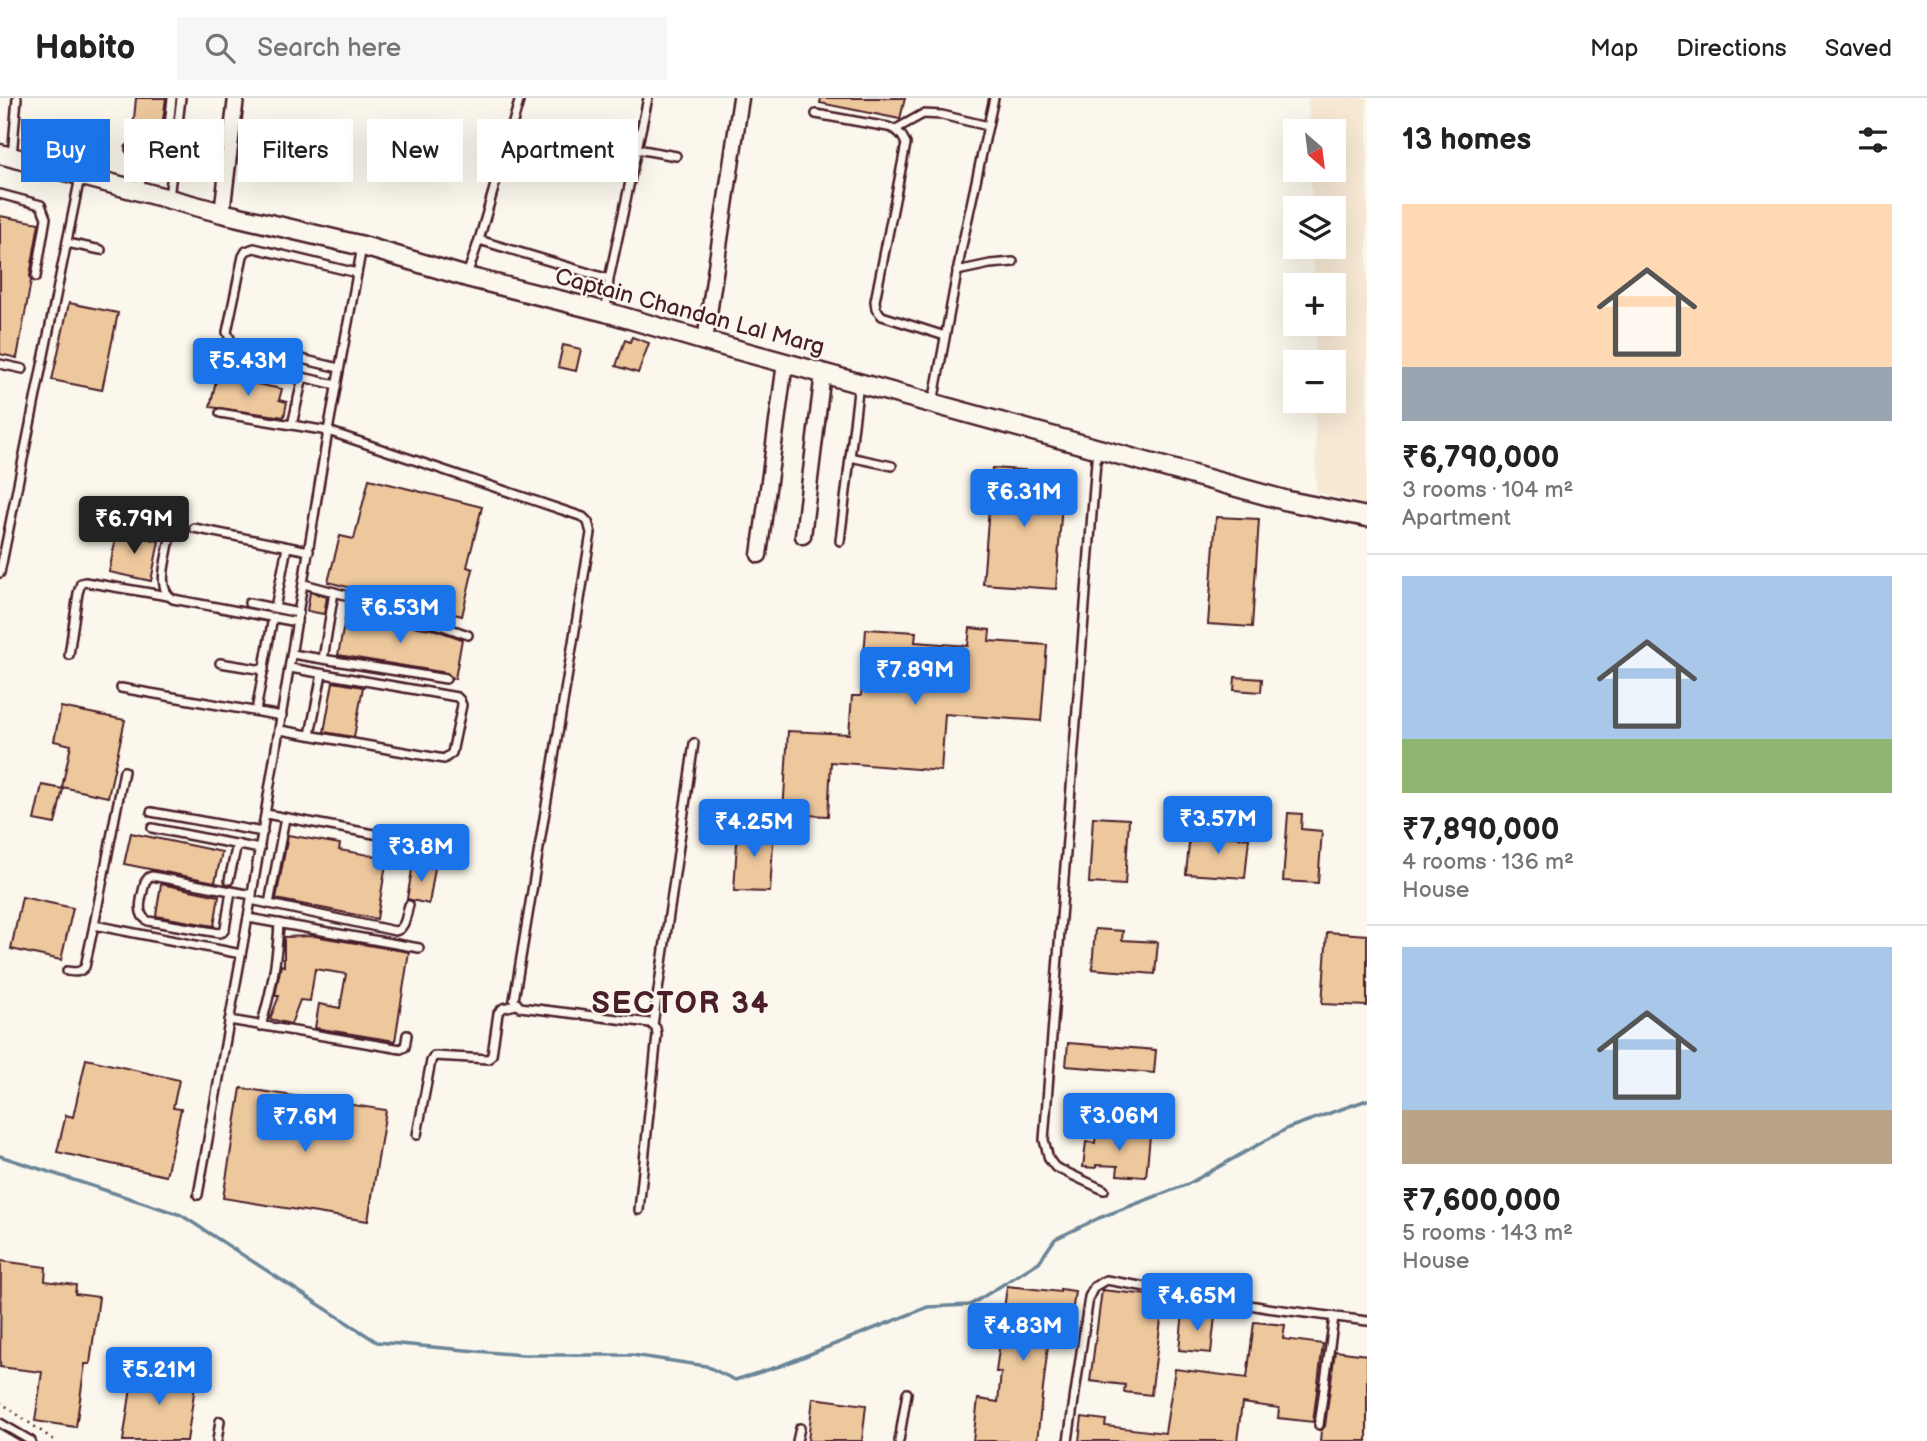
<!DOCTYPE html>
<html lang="en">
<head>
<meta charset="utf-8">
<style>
	body { margin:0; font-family:"Balsamiq Sans",sans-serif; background:#f6f6f6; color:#222; height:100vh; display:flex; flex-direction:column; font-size:26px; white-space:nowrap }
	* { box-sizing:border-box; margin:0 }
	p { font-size:23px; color:#767676 }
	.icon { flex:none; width:38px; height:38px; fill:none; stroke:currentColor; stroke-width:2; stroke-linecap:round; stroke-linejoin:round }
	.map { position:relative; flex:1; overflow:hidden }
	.panel { display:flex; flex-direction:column; background:#fff; width:560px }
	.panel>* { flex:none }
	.banner { position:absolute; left:21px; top:21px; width:665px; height:63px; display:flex; gap:14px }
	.needle { width:46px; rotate:152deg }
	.controls { position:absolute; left:1283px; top:21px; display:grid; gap:14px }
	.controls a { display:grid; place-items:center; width:63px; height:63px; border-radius:0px; background:#fff; box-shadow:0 7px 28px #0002; font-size:35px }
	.price { position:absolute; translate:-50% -60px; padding:0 16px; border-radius:7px; background:#1a73e8; color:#fff; font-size:23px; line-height:46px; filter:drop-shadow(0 2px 4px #0008) }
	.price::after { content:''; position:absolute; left:50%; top:42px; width:21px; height:16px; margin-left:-10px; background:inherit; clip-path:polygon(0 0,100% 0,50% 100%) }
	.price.active { background:#222; color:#fff }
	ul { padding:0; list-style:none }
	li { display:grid; align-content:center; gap:14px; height:371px; padding:0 35px }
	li+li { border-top:2px solid #e0e0e0 }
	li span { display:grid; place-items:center; height:217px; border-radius:0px; color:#555 }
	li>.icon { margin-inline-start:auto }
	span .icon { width:126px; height:126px; fill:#fffc; stroke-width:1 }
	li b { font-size:30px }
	h2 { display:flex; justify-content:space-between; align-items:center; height:84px; padding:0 35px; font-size:30px }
	.pill { padding:0 24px; border-radius:0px; background:#fff; box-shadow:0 7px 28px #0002; font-size:24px; line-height:63px }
	.pill.active { background:#1a73e8; color:#fff }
	header { display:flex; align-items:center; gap:42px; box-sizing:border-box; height:98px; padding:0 35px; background:#fff; border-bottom:2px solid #e0e0e0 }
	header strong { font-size:33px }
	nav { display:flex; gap:38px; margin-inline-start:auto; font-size:24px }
	.search { width:490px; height:63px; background:#f6f6f6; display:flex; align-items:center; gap:18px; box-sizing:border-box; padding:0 24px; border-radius:0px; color:#767676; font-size:26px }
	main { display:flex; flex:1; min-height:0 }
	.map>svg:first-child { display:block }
	.built { fill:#f7e9d4 }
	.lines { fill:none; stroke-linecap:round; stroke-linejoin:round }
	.stream { stroke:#6a8598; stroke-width:3.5 }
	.building { fill:#edc89d; stroke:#4a1f2b; stroke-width:2 }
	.service-casing { stroke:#4a1f2b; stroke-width:12 }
	.minor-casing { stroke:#4a1f2b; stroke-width:19 }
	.tertiary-casing { stroke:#4a1f2b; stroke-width:23 }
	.path { stroke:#4a1f2b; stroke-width:2.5; stroke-dasharray:2 5; stroke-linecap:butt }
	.service { stroke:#fbf7ec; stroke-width:7 }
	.minor { stroke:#fbf7ec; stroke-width:14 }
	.tertiary { stroke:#fbf7ec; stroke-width:18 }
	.labels { text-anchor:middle; stroke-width:5; stroke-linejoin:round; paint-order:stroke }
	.street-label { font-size:23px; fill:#4a1f2b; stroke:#fbf7ec }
	.district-label { font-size:30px; font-weight:bold; letter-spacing:2px; fill:#4a1f2b; stroke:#fbf7ec }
</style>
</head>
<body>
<header>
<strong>Habito</strong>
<div class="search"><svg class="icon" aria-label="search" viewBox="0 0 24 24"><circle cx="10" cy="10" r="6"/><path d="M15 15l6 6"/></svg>Search here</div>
<nav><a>Map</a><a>Directions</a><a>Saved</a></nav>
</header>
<main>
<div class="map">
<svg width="1367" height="1343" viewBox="0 0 1367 1343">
	<rect width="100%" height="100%" fill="#fbf7ec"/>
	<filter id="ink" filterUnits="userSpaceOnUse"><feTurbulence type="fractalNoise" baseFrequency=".0143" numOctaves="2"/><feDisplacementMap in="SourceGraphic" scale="14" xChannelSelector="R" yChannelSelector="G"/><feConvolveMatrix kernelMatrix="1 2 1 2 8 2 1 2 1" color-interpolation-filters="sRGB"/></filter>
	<g filter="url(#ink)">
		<path class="built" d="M1308,0H1367V407L1316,394L1315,303H1334V264H1315L1316,226H1334V187H1314L1313,149H1334V110H1312L1311,72H1334V33H1310Z"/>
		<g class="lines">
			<path class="stream" d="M0,1058L181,1117L377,1244L522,1257H632L706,1268L735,1282L780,1268L928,1209L970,1207L1039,1164L1055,1141L1099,1120L1188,1086L1288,1030L1367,1002"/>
		</g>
		<g class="building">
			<path d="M136,0H166L160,44L132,42Z"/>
			<path d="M821,0H905L900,21L820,5Z"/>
			<path d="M0,118L39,125L30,178L31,183L17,260L0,256Z"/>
			<path d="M69,205L118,215L102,292L52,282Z"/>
			<path d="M632,239L649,245L638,275L616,268L625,242L630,244Z"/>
			<path d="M563,247L581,251L576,273L558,269Z"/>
			<path d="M217,278L282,291L279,302L287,304L284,319L210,309Z"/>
			<path d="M992,370L1064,375L1056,491L983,486Z"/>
			<path d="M369,381L482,409L467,469L473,471L462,518L328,484L340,438L354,441Z"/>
			<path d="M1216,419L1259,421L1252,529L1208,526Z"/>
			<path d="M117,434L159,443L151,483L109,474Z"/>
			<path d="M310,494L327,499L324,516L307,513Z"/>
			<path d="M346,517L436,532L462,541L455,581L452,580L447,575L338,557Z"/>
			<path d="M970,530L990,532L989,543L1047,547L1041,623L945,616L941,673L831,664L828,718L783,716L788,633L849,636L852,598H861L866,531L916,534L915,544L968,548Z"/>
			<path d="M1235,579L1262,581L1261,594L1234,592Z"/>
			<path d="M333,584L363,589L354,639L324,634Z"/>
			<path d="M61,609L125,622L108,699L62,689L71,647L54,643Z"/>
			<path d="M42,687L63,691L55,726L34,722Z"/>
			<path d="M1288,715L1302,716L1301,731L1322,733L1318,785L1283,783Z"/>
			<path d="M1093,719L1129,721L1125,787L1089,785Z"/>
			<path d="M738,728L774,730L770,794L734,793Z"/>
			<path d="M131,735L222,754L215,784L124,766Z"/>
			<path d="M1190,736L1249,740L1245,780L1186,776Z"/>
			<path d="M288,737L340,746L339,752L387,760L377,821L276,801Z"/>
			<path d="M413,766L435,770L429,806L407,801Z"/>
			<path d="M161,786L219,798L214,828L156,818Z"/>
			<path d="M22,799L73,810L61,862L11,851Z"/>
			<path d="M1095,831L1123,833L1122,842L1158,844L1155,876L1092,871Z"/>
			<path d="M1327,834L1367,837V908L1322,906Z"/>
			<path d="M314,838L409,854L395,943L315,930L319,906L340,910L346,876L315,871L310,903L300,902L291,926L270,921L279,898H275L281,867L284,868V839Z"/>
			<path d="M1068,945L1156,952L1154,975L1066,968Z"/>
			<path d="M86,961L179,982L173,1010L181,1011L166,1078L57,1054L66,1017L73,1019Z"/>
			<path d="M241,990L386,1012L368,1123L223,1100Z"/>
			<path d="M1096,1033L1150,1038L1146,1079L1117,1077L1118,1068L1096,1067V1070L1083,1069L1086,1044L1095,1045Z"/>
			<path d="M1,1163L46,1169L45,1183L76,1187L75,1196L99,1199L90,1266H85L76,1329L35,1323L42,1274L0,1269Z"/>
			<path d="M1007,1188L1060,1194V1191L1075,1193L1069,1240L1049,1238L1037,1343H973L978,1301L998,1304L1001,1274H996Z"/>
			<path d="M1102,1192L1176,1200L1174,1216L1162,1215L1151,1297L1124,1294L1125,1287L1090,1283Z"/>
			<path d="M1183,1214L1215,1218L1211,1255L1179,1252Z"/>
			<path d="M1254,1224L1285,1227L1283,1241L1323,1246L1313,1324L1278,1320L1279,1310L1242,1305L1237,1343H1079L1082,1319L1106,1322L1105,1328L1165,1335L1175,1271L1247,1280Z"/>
			<path d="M1335,1253L1367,1257V1343H1320L1321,1333L1325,1328Z"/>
			<path d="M134,1270L196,1281L187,1343H123Z"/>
			<path d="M813,1300L866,1307L862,1343H808Z"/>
		</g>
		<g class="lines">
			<defs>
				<g id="service">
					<path d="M816,16L888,29C898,32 902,36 906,46L875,203L876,211L882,218L945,238"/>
					<path d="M896,31L923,16L942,17L988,28"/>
					<path d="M130,51C143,52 157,57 167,46L172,0"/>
					<path d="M637,51L676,58"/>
					<path d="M12,59L17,0"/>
					<path d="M173,64L204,70"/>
					<path d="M140,93L143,52"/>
					<path d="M0,96L41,107L46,120L36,179"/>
					<path d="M169,100L181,0"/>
					<path d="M479,142L609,181"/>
					<path d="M67,145L101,152"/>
					<path d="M957,173L990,166L1013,164"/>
					<path d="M467,177L479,142L520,0"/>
					<path d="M606,213L609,181L648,0"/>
					<path d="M0,266L23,271"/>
					<path d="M256,268L336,287"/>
					<path d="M339,270L235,245L231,243L227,234L243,158L246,153L254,150L357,175"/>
					<path d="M933,305L962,148L994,0"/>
					<path d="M220,315L328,333L583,419L588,424L591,435L514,902L520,909L650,925L656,930L657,937L639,1112"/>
					<path d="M292,327L303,279"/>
					<path d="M1097,350L1044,1042L1049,1061L1055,1069L1104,1092"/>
					<path d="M850,359L892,368"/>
					<path d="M107,408L160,420L171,429C172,449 152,489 173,501L297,524"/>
					<path d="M194,430L309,453"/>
					<path d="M840,443L859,285"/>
					<path d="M0,475L80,79"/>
					<path d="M304,486L405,513L411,517L468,537"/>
					<path d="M249,505L299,515"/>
					<path d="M275,510L287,449"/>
					<path d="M292,556L446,581"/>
					<path d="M69,557L78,495L81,485L85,484L168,498"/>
					<path d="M323,561L334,494"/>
					<path d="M220,565L264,572"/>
					<path d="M121,590L282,618"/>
					<path d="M256,613L273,519"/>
					<path d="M280,632L444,661L452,655L462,607L460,602L457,599L290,570"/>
					<path d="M310,637L322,576"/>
					<path d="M124,673L94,827L241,856"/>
					<path d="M151,714L263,734"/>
					<path d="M266,716L428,746"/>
					<path d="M152,730L260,751"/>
					<path d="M229,782L237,746"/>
					<path d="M231,793L225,831L223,834L219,835L148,823C134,816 143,796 145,784L149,779L152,778L252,797"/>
					<path d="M251,802L395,833C406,831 406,816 409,807"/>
					<path d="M269,806L285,720"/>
					<path d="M248,820L419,850"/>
					<path d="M67,873C75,874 80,875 85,869L94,827"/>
					<path d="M229,922L401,951L405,949L407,937"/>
					<path d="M653,927L694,645"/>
					<path d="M261,928C272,891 277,863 279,825"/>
					<path d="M417,1037L431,963L434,958L489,961L492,957L498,915L503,910L516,907"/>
					<path d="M198,1097L251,802L328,333L362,149"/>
					<path d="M0,1325L31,1343"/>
					<path d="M1319,1327L1334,1219"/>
					<path d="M217,1343L220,1323"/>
					<path d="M797,1343L800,1330"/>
					<path d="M899,1343L907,1295"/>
					<path d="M1068,1343L1089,1199L1094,1189L1106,1182L1267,1210L1367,1223"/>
				</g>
				<g id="minor">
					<path d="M222,115L236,0"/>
					<path d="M705,243L741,0"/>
					<path d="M803,438L823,275"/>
					<path d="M759,457L785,265"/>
				</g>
				<path id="tertiary" d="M0,56L222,115L363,148L467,179L606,214L705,243L1288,403L1367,419"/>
			</defs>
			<use href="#service" class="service-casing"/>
			<use href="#minor" class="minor-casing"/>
			<use href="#tertiary" class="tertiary-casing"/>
			<path class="path" d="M0,1304L55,1343"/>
			<use href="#service" class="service"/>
			<use href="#minor" class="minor"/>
			<use href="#tertiary" class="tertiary"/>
		</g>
	</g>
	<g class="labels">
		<g class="street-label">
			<text transform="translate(690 213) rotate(15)" y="8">Captain Chandan Lal Marg</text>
		</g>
		<g class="district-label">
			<text x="681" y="915">SECTOR 34</text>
		</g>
	</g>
</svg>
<div class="controls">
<a><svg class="needle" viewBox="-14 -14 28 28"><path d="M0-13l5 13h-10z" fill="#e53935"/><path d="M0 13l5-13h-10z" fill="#767676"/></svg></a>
<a><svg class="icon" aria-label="layers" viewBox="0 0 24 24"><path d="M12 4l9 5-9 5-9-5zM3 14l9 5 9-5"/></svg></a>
<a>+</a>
<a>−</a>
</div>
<b class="price" style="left:248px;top:300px">₹5.43M</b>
<b class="price" style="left:1024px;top:431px">₹6.31M</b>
<b class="price active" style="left:134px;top:458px">₹6.79M</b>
<b class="price" style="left:400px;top:547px">₹6.53M</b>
<b class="price" style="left:915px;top:609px">₹7.89M</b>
<b class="price" style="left:1218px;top:758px">₹3.57M</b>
<b class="price" style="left:754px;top:761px">₹4.25M</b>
<b class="price" style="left:421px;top:786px">₹3.8M</b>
<b class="price" style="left:1119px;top:1055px">₹3.06M</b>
<b class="price" style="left:305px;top:1056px">₹7.6M</b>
<b class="price" style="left:1197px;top:1235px">₹4.65M</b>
<b class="price" style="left:1023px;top:1265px">₹4.83M</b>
<b class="price" style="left:159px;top:1309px">₹5.21M</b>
<div class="banner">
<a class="pill active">Buy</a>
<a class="pill">Rent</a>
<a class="pill">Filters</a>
<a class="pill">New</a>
<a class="pill">Apartment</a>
</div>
</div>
<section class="panel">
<h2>13 homes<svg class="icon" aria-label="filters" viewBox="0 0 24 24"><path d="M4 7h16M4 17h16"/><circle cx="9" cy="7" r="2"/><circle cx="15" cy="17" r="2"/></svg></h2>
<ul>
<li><span style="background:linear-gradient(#ffd9b3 75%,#9aa5b1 0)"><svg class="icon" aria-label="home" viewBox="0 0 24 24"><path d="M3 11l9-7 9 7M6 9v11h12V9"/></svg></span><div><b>₹6,790,000</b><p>3 rooms · 104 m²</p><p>Apartment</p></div></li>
<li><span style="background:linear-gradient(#a9c7e8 75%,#8fb573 0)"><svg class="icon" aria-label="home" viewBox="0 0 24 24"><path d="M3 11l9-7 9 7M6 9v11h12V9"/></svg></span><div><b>₹7,890,000</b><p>4 rooms · 136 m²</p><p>House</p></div></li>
<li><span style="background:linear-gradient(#a9c7e8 75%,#b9a48a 0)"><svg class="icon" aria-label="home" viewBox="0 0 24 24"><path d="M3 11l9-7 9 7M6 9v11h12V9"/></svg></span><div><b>₹7,600,000</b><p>5 rooms · 143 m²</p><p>House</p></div></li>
</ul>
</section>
</main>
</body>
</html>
